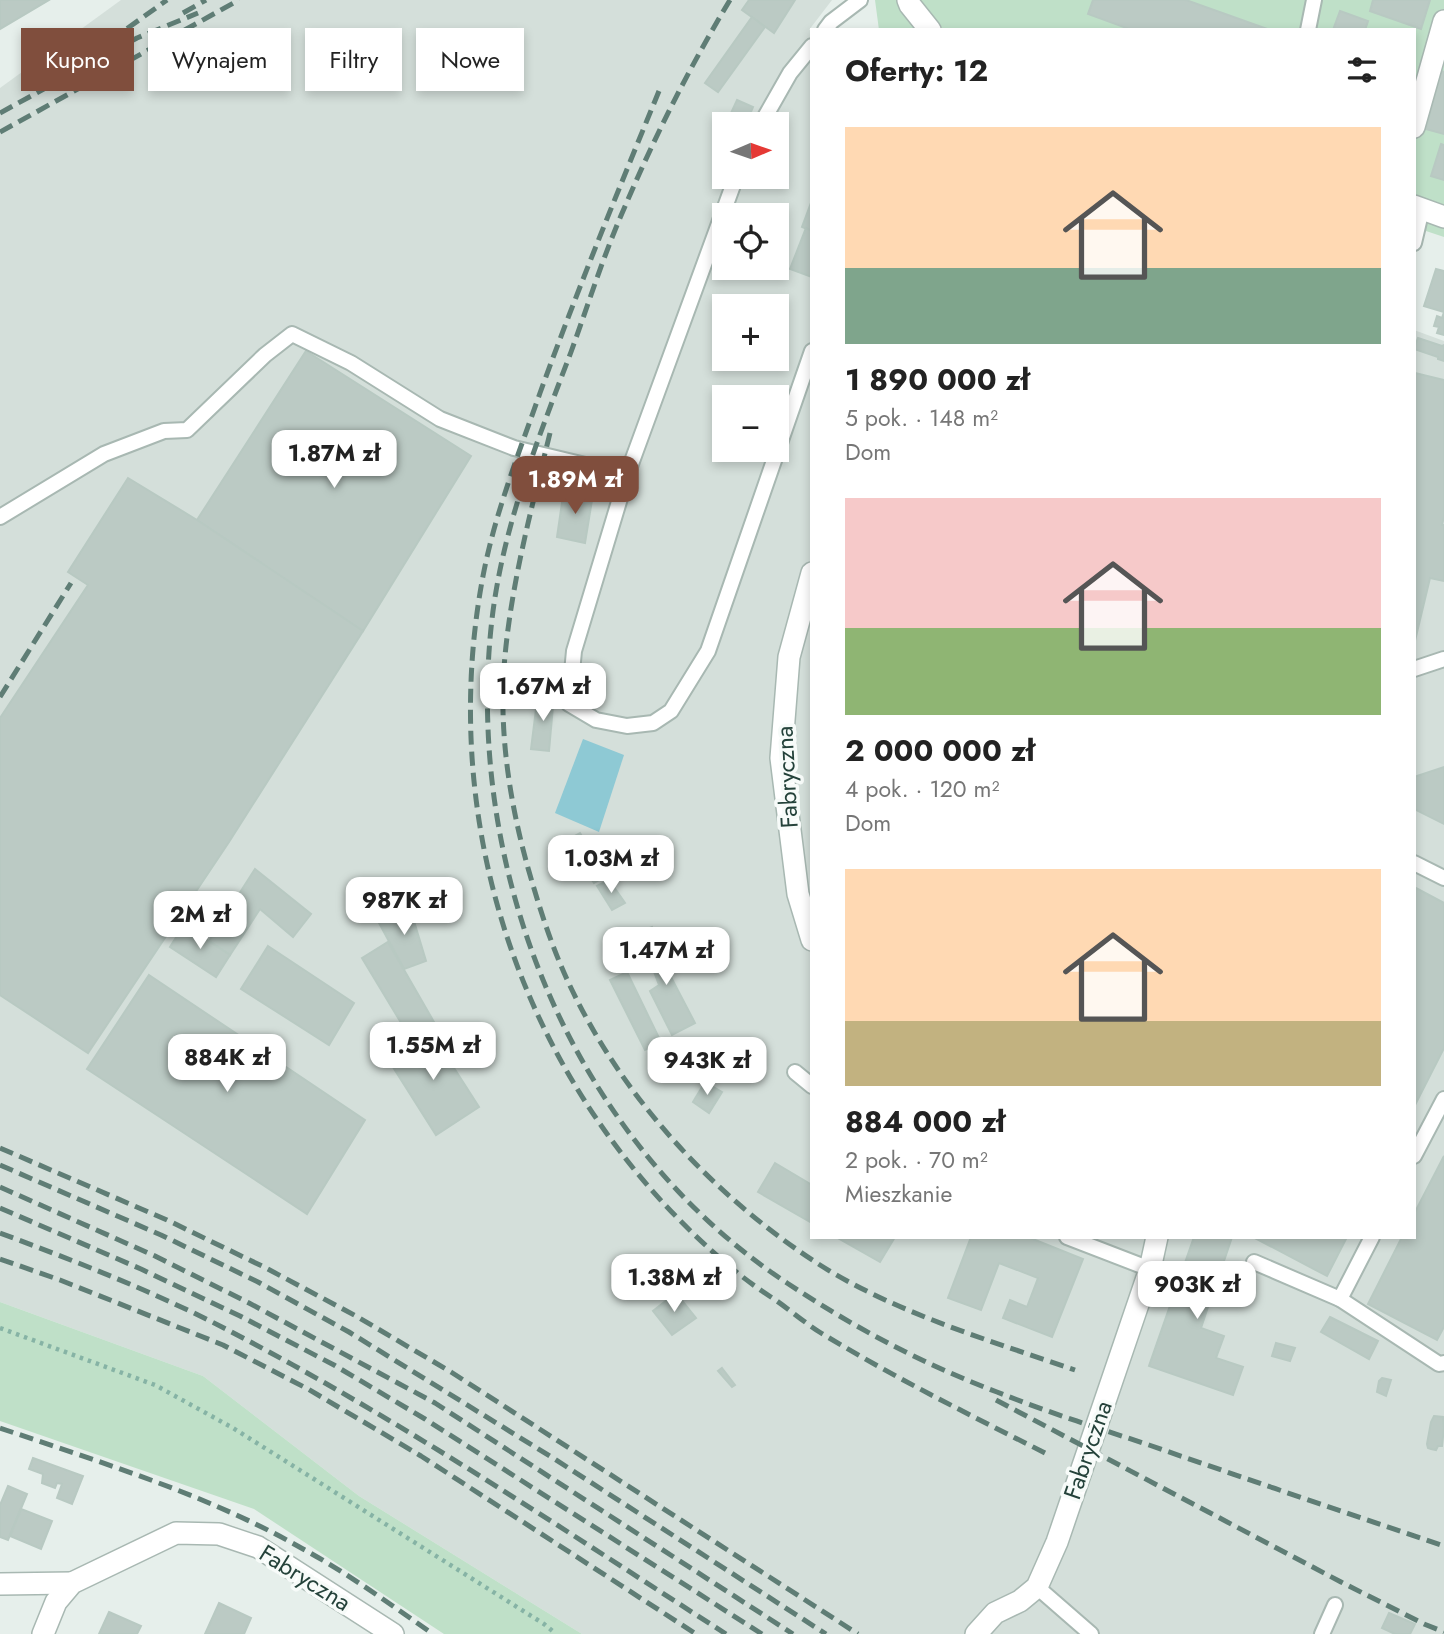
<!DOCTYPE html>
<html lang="pl">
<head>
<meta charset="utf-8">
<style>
	body { margin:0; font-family:Jost,sans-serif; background:#f2f2f2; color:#222; height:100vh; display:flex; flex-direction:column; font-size:26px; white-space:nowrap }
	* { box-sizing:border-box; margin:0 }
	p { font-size:23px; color:#767676 }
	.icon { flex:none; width:38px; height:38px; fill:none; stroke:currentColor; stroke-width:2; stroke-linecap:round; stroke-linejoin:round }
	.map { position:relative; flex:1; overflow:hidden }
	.sheet { position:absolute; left:810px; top:28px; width:606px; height:1211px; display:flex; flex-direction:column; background:#fff; border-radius:0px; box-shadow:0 4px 10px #0003 }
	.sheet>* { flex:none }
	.hud { position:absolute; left:21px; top:28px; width:665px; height:63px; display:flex; gap:14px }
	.needle { width:46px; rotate:88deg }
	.buttons { position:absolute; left:712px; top:112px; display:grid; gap:14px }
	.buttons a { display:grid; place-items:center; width:77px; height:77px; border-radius:0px; background:#fff; box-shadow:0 4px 10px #0003; font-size:35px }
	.price { position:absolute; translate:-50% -60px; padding:0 16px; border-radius:14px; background:#fff; color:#222; font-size:23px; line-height:46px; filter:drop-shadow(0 2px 4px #0008) }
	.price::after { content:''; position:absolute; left:50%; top:42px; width:21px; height:16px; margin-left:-10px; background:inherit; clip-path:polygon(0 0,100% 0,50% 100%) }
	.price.selected { background:#804e3d; color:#fff }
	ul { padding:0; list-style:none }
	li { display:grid; align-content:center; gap:14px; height:371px; padding:0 35px }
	li span { display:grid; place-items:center; height:217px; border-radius:0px; color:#555 }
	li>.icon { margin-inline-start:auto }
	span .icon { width:126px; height:126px; fill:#fffc; stroke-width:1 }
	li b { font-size:30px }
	h2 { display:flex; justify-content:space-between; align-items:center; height:84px; padding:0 35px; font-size:30px }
	.tag { padding:0 24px; border-radius:0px; background:#fff; box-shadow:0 4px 10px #0003; font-size:24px; line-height:63px }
	.tag.selected { background:#804e3d; color:#fff }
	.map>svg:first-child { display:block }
	.built { fill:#d4dfda; fill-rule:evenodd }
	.green { fill:#bfe0c8 }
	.water { fill:#8ec9d4 }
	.building { fill:#bbcac4; stroke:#b8c9c2; stroke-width:2 }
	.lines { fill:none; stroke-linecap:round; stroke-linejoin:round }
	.service-casing { stroke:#a8b8b2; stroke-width:18 }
	.minor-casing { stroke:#a8b8b2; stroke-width:24 }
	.tertiary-casing { stroke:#a8b8b2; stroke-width:24 }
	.path { stroke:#86b3a5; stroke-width:4.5; stroke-dasharray:3.5 5; stroke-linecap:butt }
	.service { stroke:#fff; stroke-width:14 }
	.minor { stroke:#fff; stroke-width:21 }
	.tertiary { stroke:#fff; stroke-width:21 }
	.rail { stroke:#5f7d75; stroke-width:5; stroke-dasharray:14 7; stroke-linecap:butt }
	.labels { text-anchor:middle; stroke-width:7; stroke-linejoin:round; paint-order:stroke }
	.street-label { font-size:24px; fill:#24423a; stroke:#f7fbf9 }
</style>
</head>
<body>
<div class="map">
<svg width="1444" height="1634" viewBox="0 0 1444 1634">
	<rect width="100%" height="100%" fill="#e6efeb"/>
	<path class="built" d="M121,0H832L809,30H812V1237H1414V330L1444,341V1634H582L359,1496L203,1376L0,1302V88ZM724,124H777V177H724ZM724,215H777V268H724ZM724,306H777V359H724ZM724,397H777V450H724Z"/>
	<g class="green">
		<path d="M875,0H1444V237L1414,227V30H879Z"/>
		<path d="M0,1302L203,1376L359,1496L582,1634H444L254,1509L0,1421Z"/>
	</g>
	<path class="water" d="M583,739L624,755L599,832L555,813Z"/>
	<g class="building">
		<path d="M0,0H49L0,29Z"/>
		<path d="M749,0H795L774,33L742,10Z"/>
		<path d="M1093,0H1186L1270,30H1132L1088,14Z"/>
		<path d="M1373,0H1430L1421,29L1370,11Z"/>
		<path d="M1340,11L1368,21L1365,30H1333Z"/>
		<path d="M752,17L765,27L718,92L705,83Z"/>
		<path d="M1441,71L1444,72V134L1426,129Z"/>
		<path d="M737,100L753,107L746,124H726Z"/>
		<path d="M1441,144L1444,145V180L1431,176Z"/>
		<path d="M812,200V231L802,227Z"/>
		<path d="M806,228L812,231V277L790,269Z"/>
		<path d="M1436,269L1444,271V335L1437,333L1439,327L1434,326L1437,316L1442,318L1444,312L1424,306Z"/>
		<path d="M1418,338L1442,346L1444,345V361L1438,359V357L1414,349Z"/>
		<path d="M306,351L471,456L363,631L197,520Z"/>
		<path d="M1415,373L1444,380V517L1442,525H1444V581L1430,578L1414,645V379Z"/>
		<path d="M128,478L197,520L363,631L229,842L88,1053L0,995V718L88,585L68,572Z"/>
		<path d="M564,489L593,494L585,543L557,537Z"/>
		<path d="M538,693L554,695L549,751L531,749Z"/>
		<path d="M1444,767V824L1414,809V777Z"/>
		<path d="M580,833L583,838L585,837L604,877L594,883L571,851L569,839Z"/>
		<path d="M255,869L311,914L293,937L260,909L230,955L209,941Z"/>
		<path d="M609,880L625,903L612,910L597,886Z"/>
		<path d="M1414,887L1444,903V1048L1414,1107Z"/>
		<path d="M410,908L426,961L404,969L378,921L390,913Z"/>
		<path d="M184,925L230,955L216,977L170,947Z"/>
		<path d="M652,927L672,979L695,1023L672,1035L650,991L659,985L639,932Z"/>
		<path d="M388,942L434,1022L409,1036L362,958Z"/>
		<path d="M268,946L354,1003L329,1045L241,989Z"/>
		<path d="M627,972L661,1042L645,1050L610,980Z"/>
		<path d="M149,975L365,1120L307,1214L87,1069Z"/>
		<path d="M429,1029L479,1107L436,1135L386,1056Z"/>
		<path d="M705,1082L722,1092L709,1113L693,1102Z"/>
		<path d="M1444,1156V1327L1437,1340L1368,1304L1402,1237H1414V1214Z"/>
		<path d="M775,1163L812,1185V1223L758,1192Z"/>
		<path d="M836,1237H895L880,1262Z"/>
		<path d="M971,1237H1028L1083,1259L1052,1337L1003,1318L1010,1300L1027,1307L1038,1278L999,1263L981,1310L948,1298Z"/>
		<path d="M1194,1237H1232L1223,1264L1232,1267L1227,1283L1217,1280L1201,1328L1224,1336L1216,1358L1243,1367L1233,1395L1149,1366Z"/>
		<path d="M1253,1237H1347L1327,1276Z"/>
		<path d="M676,1293L696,1318L672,1335L653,1311Z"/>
		<path d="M1330,1317L1378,1341L1369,1359L1321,1332Z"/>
		<path d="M1276,1343L1295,1348L1290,1361L1272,1356Z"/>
		<path d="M722,1368L735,1385L732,1387L718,1371Z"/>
		<path d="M1382,1378L1391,1380L1386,1396L1377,1392L1379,1381Z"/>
		<path d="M1434,1416L1443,1417L1444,1428L1442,1446H1438L1436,1450L1431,1449L1428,1448L1427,1444L1431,1422Z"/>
		<path d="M33,1458L83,1476L72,1504L57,1498L62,1484L57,1483L55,1488L42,1483L43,1474L29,1469Z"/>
		<path d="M8,1486L27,1494L8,1540L0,1537V1505Z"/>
		<path d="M21,1509L52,1521L41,1549L10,1536Z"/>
		<path d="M219,1603L251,1618L244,1634H205Z"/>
		<path d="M109,1612L141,1626L137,1634H99Z"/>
		<path d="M1389,1613L1415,1624L1410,1634H1395L1382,1628Z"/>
	</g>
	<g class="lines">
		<defs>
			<g id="service">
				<path d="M825,30L831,22L860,0"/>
				<path d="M1308,30L1314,0"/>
				<path d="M761,124L790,73L812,46"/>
				<path d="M736,177L627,475L574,651L569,704L596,720L627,726L653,723L671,711L708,651L812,351"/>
				<path d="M1414,243L1422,209"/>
				<path d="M0,517L104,454L164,431L187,430L265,355L292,334L351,363L440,419L514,448L627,475"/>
				<path d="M1414,669L1444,659"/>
				<path d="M1414,863L1444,878"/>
				<path d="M795,1072L812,1086"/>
				<path d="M1414,1156L1444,1099"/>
				<path d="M1067,1237L1150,1269"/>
				<path d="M1254,1262L1340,1299L1439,1364L1444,1363"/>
				<path d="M1340,1299L1372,1237"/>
				<path d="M1037,1587L1091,1634"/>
				<path d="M1322,1634L1335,1605"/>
			</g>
			<g id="minor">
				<path d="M1414,127L1444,21"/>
				<path d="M812,573L789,657L781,758L798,894L812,940"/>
				<path d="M0,1584L72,1583"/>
				<path d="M43,1634L56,1602L72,1583L176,1533L219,1534L258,1547L393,1634"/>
				<path d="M976,1634L995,1613L1020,1601L1037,1587L1057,1542L1150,1269L1157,1237"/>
			</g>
			<g id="tertiary">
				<path d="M908,0L910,5L930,30"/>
				<path d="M1414,206L1444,217"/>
			</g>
		</defs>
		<use href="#service" class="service-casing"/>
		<use href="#minor" class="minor-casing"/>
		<use href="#tertiary" class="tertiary-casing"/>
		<path class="path" d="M0,1328L155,1385L233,1428L544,1624L556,1634"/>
		<use href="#service" class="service"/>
		<use href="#minor" class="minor"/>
		<use href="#tertiary" class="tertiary"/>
		<g class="rail">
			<path d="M730,0C689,68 654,138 623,211C603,257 588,305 571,352C538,439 503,526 492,619C463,871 573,1142 787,1283C853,1327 923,1364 997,1392C1047,1412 1098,1428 1149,1445C1247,1479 1346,1513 1444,1546"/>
			<path d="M183,13L206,0"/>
			<path d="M93,53L167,0"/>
			<path d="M659,91C618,191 577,291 540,393C519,453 495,513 483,576C434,835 531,1102 734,1270C746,1280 760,1290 774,1299C790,1310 805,1323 821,1333C895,1378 972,1416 1049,1455"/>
			<path d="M0,113L137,38L198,13"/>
			<path d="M0,132L239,0"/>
			<path d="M550,433C532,507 512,580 505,656C498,727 509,800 528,868C540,910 553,951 572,990C626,1102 716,1198 820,1265C896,1313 991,1341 1075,1370"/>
			<path d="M0,697L71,583"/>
			<path d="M0,1148L167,1220L264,1267L356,1316L451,1372L858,1634"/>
			<path d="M0,1165L161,1235L258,1282L349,1332L553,1458L826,1634"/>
			<path d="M0,1187L155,1256L249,1303L435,1403L793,1634"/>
			<path d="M0,1208L141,1269L240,1316L334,1365L425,1419L762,1634"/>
			<path d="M0,1233C83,1264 165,1296 243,1338C410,1426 567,1532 726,1634"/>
			<path d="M0,1259L60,1280L223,1345L308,1389L421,1456L696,1634"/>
			<path d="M996,1400L1341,1582L1424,1624L1444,1632"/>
			<path d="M0,1428C102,1463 209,1495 303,1549C349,1574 391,1605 433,1634"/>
		</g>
	</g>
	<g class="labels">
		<g class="street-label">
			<text transform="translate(787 777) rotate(-93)" y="8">Fabryczna</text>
			<text transform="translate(1088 1450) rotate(-71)" y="8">Fabryczna</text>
			<text transform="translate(305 1578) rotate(32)" y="8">Fabryczna</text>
		</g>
	</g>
</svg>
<div class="buttons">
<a><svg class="needle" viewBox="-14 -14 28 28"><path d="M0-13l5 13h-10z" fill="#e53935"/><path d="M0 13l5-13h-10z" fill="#767676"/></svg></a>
<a><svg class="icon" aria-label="locate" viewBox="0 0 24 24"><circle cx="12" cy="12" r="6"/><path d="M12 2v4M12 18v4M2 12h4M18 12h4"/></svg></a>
<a>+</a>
<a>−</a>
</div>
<b class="price" style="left:334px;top:490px">1.87M zł</b>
<b class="price selected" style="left:575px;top:516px">1.89M zł</b>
<b class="price" style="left:543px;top:723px">1.67M zł</b>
<b class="price" style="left:611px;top:895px">1.03M zł</b>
<b class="price" style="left:404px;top:937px">987K zł</b>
<b class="price" style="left:200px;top:951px">2M zł</b>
<b class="price" style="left:666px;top:987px">1.47M zł</b>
<b class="price" style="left:433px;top:1082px">1.55M zł</b>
<b class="price" style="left:227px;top:1094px">884K zł</b>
<b class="price" style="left:707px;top:1097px">943K zł</b>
<b class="price" style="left:674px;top:1314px">1.38M zł</b>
<b class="price" style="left:1197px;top:1321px">903K zł</b>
<div class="hud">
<a class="tag selected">Kupno</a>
<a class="tag">Wynajem</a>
<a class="tag">Filtry</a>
<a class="tag">Nowe</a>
</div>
<section class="sheet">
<h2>Oferty: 12<svg class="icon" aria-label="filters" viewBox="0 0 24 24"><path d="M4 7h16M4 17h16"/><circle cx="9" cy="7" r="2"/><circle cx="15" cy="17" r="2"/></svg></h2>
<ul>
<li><span style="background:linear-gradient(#ffd9b3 65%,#7fa58c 0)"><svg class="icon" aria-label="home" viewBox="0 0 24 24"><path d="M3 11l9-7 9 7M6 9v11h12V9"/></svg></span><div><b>1 890 000 zł</b><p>5 pok. · 148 m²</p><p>Dom</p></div></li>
<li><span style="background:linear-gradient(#f6c9c9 60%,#8fb573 0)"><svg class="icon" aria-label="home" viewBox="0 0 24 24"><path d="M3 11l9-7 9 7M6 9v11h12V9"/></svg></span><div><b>2 000 000 zł</b><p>4 pok. · 120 m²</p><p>Dom</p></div></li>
<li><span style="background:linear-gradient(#ffd9b3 70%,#c2b280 0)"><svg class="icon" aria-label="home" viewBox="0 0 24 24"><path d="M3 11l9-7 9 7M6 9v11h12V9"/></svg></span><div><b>884 000 zł</b><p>2 pok. · 70 m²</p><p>Mieszkanie</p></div></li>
</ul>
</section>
</div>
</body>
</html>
